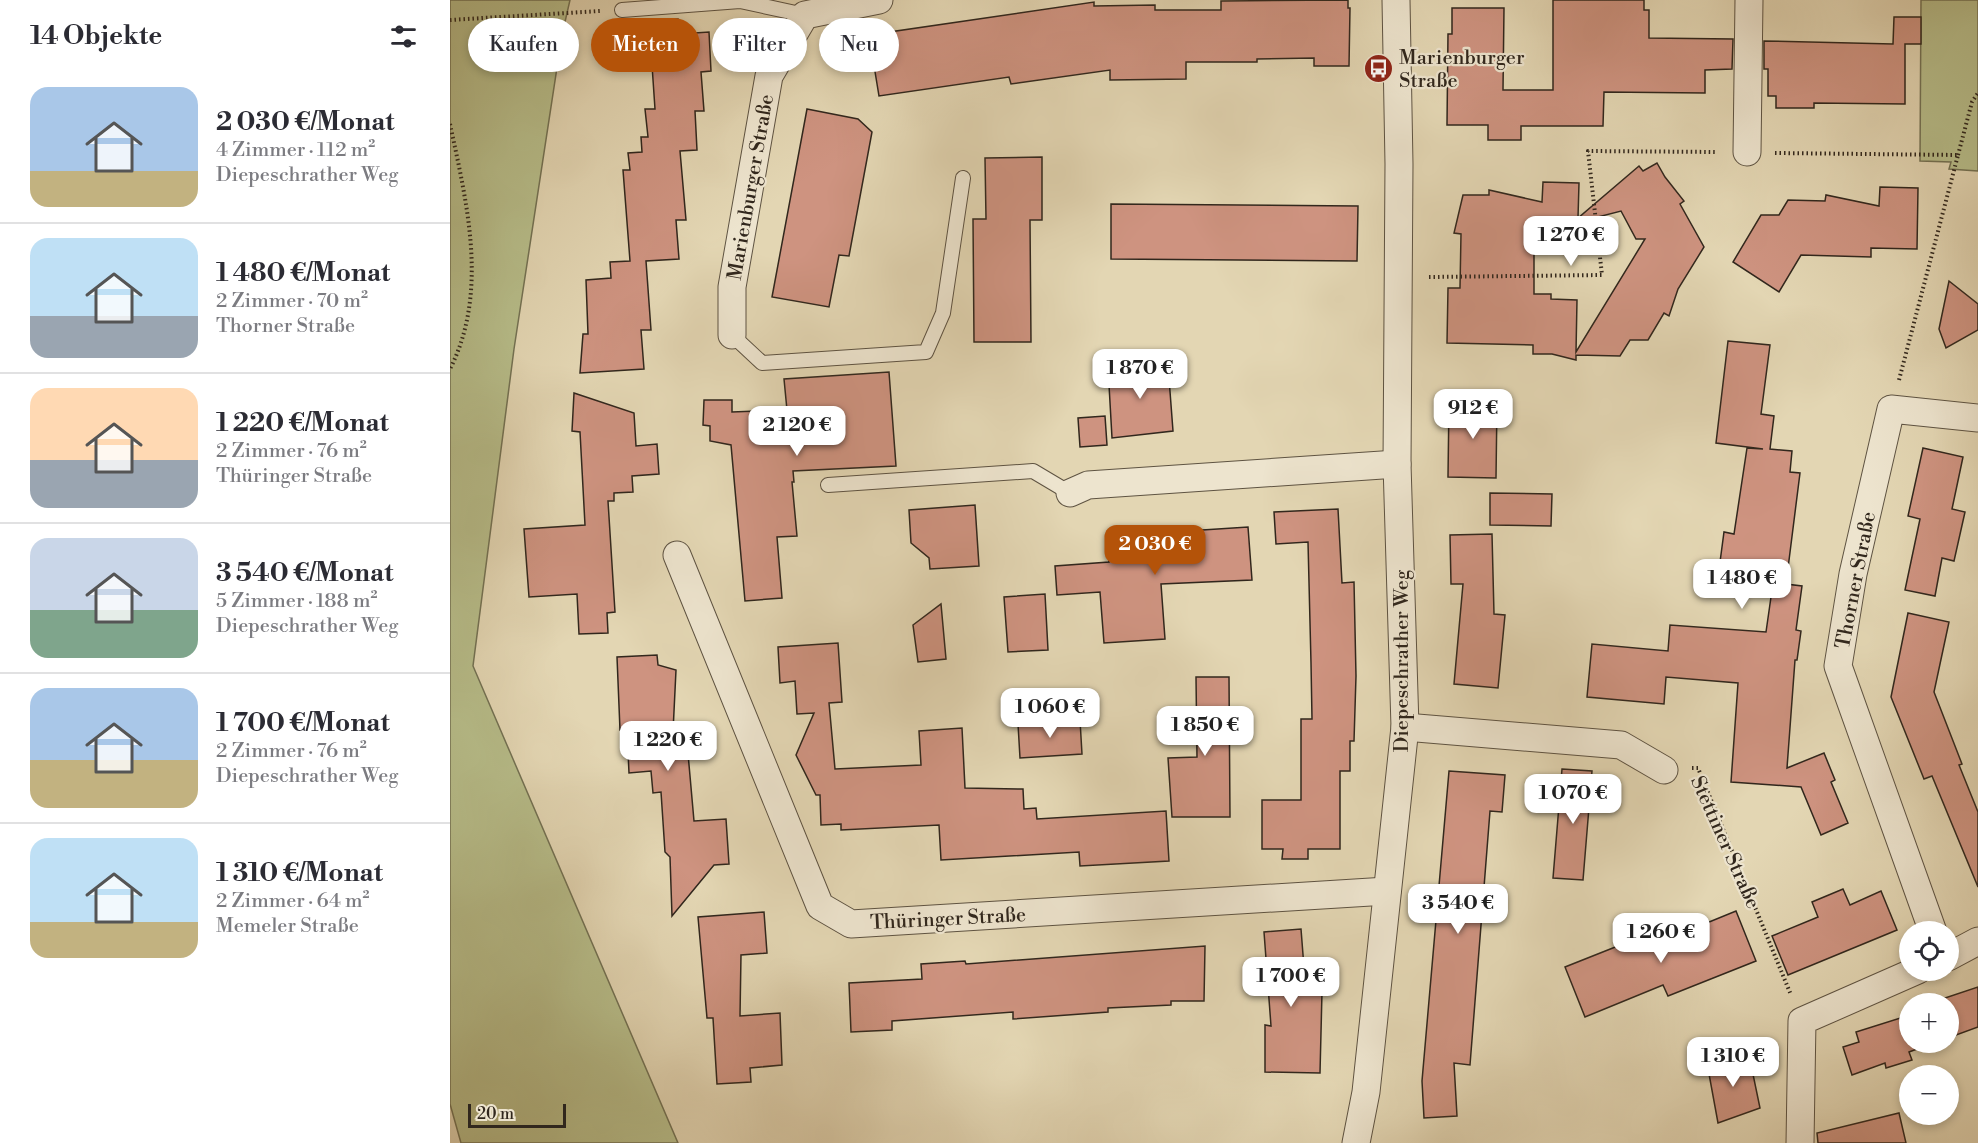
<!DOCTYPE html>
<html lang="de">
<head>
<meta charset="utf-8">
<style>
	body { margin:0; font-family:"Libre Bodoni",serif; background:#f7f7f7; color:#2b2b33; height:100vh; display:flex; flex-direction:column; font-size:22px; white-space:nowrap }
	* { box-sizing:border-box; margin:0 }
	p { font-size:20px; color:#7c7c81 }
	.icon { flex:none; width:33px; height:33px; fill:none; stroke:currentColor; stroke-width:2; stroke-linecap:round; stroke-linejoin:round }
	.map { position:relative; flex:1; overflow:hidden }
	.panel { display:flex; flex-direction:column; background:#fff; width:450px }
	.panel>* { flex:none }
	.guide { position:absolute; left:18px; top:18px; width:570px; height:54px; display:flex; gap:12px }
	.fabs { position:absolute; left:1449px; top:921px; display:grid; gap:12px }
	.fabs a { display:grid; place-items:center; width:60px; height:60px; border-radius:50%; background:#fff; box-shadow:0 3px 9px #0003; font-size:30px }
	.scale { position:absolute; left:18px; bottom:15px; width:98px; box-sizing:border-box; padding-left:6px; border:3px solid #31271d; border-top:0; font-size:16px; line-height:21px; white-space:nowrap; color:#31271d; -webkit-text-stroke:4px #ede4ce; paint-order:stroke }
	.price { position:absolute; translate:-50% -51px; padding:0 14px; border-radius:12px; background:#fff; color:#222; font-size:20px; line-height:39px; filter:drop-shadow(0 2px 3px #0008) }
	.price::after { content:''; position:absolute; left:50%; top:36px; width:18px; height:14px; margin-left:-9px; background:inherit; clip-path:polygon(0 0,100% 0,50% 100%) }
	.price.active { background:#b45309; color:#fff }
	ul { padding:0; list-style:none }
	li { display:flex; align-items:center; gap:18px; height:150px; padding:0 30px }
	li+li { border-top:2px solid #e1e1e2 }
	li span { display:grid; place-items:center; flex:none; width:168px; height:120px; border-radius:18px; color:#555 }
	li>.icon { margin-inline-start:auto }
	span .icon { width:72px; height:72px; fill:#fffc; stroke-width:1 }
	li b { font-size:26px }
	h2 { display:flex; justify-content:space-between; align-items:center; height:72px; padding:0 30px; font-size:26px }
	.tag { padding:0 21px; border-radius:27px; background:#fff; box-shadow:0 3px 9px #0003; font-size:21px; line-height:54px }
	.tag.active { background:#b45309; color:#fff }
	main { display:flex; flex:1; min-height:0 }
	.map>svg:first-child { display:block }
	.green { fill:#b7bd8a; stroke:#747254; stroke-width:1.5 }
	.building { fill:#ce9380; stroke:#31271d; stroke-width:1.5; fill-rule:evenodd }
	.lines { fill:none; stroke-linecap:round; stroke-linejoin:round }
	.service-casing { stroke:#5e5342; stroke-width:16 }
	.minor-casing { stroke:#5e5342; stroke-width:29 }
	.path { stroke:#31271d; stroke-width:4; stroke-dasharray:1.5 3; stroke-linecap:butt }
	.service { stroke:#ede4ce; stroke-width:14 }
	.minor { stroke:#ede4ce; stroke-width:27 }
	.labels { text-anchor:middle; stroke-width:4.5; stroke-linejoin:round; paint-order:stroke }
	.poi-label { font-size:20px; fill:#31271d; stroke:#ede4ce; text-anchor:start }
	.street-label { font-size:20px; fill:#31271d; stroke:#ede4ce }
</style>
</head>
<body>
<main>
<section class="panel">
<h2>14 Objekte<svg class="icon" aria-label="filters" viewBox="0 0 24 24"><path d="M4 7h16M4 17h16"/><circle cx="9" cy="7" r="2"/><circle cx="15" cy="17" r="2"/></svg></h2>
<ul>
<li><span style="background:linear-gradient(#a9c7e8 70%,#c2b280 0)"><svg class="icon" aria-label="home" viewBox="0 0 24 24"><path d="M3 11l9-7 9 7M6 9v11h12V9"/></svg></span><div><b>2 030 €/Monat</b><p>4 Zimmer · 112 m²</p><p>Diepeschrather Weg</p></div></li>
<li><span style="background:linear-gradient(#bfe0f5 65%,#9aa5b1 0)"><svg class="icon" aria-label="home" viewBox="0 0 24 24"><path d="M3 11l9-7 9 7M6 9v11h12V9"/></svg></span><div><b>1 480 €/Monat</b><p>2 Zimmer · 70 m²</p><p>Thorner Straße</p></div></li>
<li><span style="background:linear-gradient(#ffd9b3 60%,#9aa5b1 0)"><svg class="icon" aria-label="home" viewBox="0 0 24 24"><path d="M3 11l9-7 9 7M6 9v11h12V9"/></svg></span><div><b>1 220 €/Monat</b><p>2 Zimmer · 76 m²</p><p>Thüringer Straße</p></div></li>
<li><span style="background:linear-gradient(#c9d6e8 60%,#7fa58c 0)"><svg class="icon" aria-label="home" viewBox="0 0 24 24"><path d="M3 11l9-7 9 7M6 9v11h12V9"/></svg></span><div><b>3 540 €/Monat</b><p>5 Zimmer · 188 m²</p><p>Diepeschrather Weg</p></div></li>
<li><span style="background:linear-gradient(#a9c7e8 60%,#c2b280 0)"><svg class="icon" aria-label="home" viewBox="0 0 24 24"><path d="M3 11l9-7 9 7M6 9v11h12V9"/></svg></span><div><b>1 700 €/Monat</b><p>2 Zimmer · 76 m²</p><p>Diepeschrather Weg</p></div></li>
<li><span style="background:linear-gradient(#bfe0f5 70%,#c2b280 0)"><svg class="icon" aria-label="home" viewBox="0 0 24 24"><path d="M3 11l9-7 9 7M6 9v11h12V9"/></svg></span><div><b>1 310 €/Monat</b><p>2 Zimmer · 64 m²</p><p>Memeler Straße</p></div></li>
</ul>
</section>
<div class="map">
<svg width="1528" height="1143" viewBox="0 0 1528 1143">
	<rect width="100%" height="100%" fill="#e3d6b3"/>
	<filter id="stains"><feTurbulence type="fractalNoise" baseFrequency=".00333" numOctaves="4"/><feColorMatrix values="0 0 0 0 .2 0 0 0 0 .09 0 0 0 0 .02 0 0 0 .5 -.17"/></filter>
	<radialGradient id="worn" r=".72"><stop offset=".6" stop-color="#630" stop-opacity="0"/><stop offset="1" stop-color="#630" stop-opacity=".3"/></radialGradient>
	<g class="green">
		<path d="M0,0H120L112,35L64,349L23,666L228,1143H11L0,1104Z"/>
		<path d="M1471,0H1528V171L1499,169L1501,162L1470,161Z"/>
	</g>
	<g class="building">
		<path d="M898,0V8H900L899,66H864V58L807,59V62H736V79L660,80V70L561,84L559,77L429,96L419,35L644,2V6L705,5V10H771V1Z"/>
		<path d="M1103,0H1194V10H1199V38L1283,39L1282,69L1255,70V93L1154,92L1153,126H1071V140H1038V125H997L998,34H1002V8H1054L1053,90H1103Z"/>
		<path d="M1444,17H1471V44H1455V104L1364,103V108H1326V96H1318V69H1314V41L1443,44Z"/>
		<path d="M228,19L230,34L259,32L261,71L251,72L254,111H245L247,150L230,151L236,220H226L229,259L196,261L201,330H191L194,369L130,373L133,334H138L136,280L161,278L160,262L180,261L173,170H180L178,153L192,152L191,137H198L195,109H205L199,21Z"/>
		<path d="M357,109L408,119L422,132L399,256L389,255L379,307L322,297Z"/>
		<path d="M592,157V220H580L581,342H524L523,219H536L535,158Z"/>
		<path d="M1207,163L1215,177L1234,201L1230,204L1254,247L1228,289L1219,316L1214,313L1198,340H1180L1170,356L1126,355V360L1102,354H1083V345L997,343L998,288H1010L1011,234L1004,233L1013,195H1039V190L1092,202L1093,182L1129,183L1128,218L1189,166L1193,171ZM1171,211L1186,239H1195L1126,352L1127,300L1101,299V294H1084V242L1119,243V237L1128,238V222Z"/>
		<path d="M1430,187L1468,188L1467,249L1421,248V257L1351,255L1329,292L1283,262L1311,215H1329L1338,200L1375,201L1376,195L1429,206Z"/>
		<path d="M661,204L908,206L907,261L661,259Z"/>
		<path d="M1499,281L1528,304V330L1496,348L1489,329Z"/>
		<path d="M1278,341L1320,345L1311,414L1324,416L1320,449L1342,451L1340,472L1350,473L1336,584L1352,586L1346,630L1351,631L1347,660H1345L1337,768L1374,753L1385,780L1381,782L1398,823L1371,835L1351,787L1281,782L1288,683L1216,677L1214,704L1137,697L1142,644L1218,651L1220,625L1316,632L1323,583L1281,578L1283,564L1270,562L1274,532L1284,534L1297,448L1313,449L1266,443Z"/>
		<path d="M693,364L694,367L718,365L723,431L662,438L658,367Z"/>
		<path d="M439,372L446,466L343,471L344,482H342L347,536L327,537L332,598L295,601L281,445L260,441V426L253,425L254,400H282V412L337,410L334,379Z"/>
		<path d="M124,393L184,413L186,446L207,444L209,474L182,476L183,492L164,493V501H158L165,612L157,613L158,633L129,634L127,594L79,597L74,529L135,525L130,432L122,431Z"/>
		<path d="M999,402L1047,403L1046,478L998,477Z"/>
		<path d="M655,416L657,445L630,447L628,418Z"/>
		<path d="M1473,448L1513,457L1502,509L1515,512L1504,561L1492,558L1485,596L1455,590L1470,519L1458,516Z"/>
		<path d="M1040,493L1102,494L1101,526L1040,525Z"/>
		<path d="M525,505L529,566L480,569L479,558L461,543L459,510Z"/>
		<path d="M888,509L892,583L904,582L906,676L904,741H900V771H890V849H858V859H832L833,849H812V800H851V719H862L861,663L858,542L826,544L824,512Z"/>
		<path d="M798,527L802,580L711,584L715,639L654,643L650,592L607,595L605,566L659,562L657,540L723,534L722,532Z"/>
		<path d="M1042,534L1044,614L1055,615L1048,688L1004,684L1013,584H1001L1000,535Z"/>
		<path d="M595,594L598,650L558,652L554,597Z"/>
		<path d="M491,604L496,659L468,662L463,625Z"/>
		<path d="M1458,613L1499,622L1484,692L1512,764L1509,765L1528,812V887L1482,776L1474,779L1441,697Z"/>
		<path d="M388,643L392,702L379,703L385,769L471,765L469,731L512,728L515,788L573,789L574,809L586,808L587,819L716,811L719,861L630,866L629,852L491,860L489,825L391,830V824L371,825L370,795H366L346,755L364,713L347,714L345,681L330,683L328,647Z"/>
		<path d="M207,655L208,665L226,670L223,732L236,731L244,821L276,819L279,864L264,865L222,916L220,857L215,852L211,792L203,793L201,771L179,773L177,730H170L167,657Z"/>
		<path d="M746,677H779L780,817H722L718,758L747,757Z"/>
		<path d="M630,720L632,754L570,758L568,724Z"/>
		<path d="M1112,769L1142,771L1133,880L1103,878Z"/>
		<path d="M999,771L1055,775L1052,812L1040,811L1020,1065L1004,1063L1007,1116L974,1118L972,1081Z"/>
		<path d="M1393,889L1400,905L1431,891L1447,930L1338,975L1322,936L1368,917L1362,902Z"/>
		<path d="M1286,911L1306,961L1218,996L1213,985L1135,1017L1115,967L1193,936L1198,947Z"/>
		<path d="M314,912L317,953L291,955L290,1016L330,1013L332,1065L300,1068L301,1082L267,1084L263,1018H257L248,917Z"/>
		<path d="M851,929L856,993L872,992L870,1073L815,1072V1025L821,1026L814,932Z"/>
		<path d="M755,946L754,1001H721V1005L658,1008V1012L563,1019V1012L442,1021V1030L401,1032L399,983L472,979L471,964L515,961L516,964Z"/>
		<path d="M1528,987V1027L1498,1038V1004H1490L1489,1000Z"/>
		<path d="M1460,1015V1042H1486L1459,1052L1462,1060L1436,1068L1435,1063L1402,1075L1393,1047L1409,1042L1406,1032Z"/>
		<path d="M1299,1055L1310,1108L1268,1123L1257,1063Z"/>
		<path d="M1449,1113L1456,1143H1368L1367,1133Z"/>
	</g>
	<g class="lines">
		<defs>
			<g id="service">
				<path d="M172,10L290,1L355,15"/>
				<path d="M282,335L312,363L476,352L493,313L513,178"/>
				<path d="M378,485L583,471L620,493"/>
			</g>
			<g id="minor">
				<path d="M1297,152L1299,0"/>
				<path d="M282,335V287L319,76L355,15L429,0"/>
				<path d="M620,493L638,485L947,464"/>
				<path d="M227,555L370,906L401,924L937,891"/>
				<path d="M955,727L1171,745L1214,770"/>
				<path d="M1483,932L1388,666L1403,574L1441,409L1528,418"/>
				<path d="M1498,957L1528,941"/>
				<path d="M906,1143L916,1092L955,727L947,464L949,164L946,0"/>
				<path d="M1350,1143L1352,1021L1468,970"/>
			</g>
		</defs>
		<use href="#service" class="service-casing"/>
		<use href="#minor" class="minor-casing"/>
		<g class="path">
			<path d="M0,20L150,11"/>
			<path d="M0,124C17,204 39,292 0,369"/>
			<path d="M1325,153L1508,155L1449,380"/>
			<path d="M1508,155L1522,102L1528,93"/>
			<path d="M979,277L1152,275L1138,151L1267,152"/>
			<path d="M1242,768H1248L1341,995"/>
		</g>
		<use href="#service" class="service"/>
		<use href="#minor" class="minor"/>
	</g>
	<defs>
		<symbol id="bus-disc" viewBox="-11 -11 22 22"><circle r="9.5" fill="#8f2418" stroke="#ede4ce"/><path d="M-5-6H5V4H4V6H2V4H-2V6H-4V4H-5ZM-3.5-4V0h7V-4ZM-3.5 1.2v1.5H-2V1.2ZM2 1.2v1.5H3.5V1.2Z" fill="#fff"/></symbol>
	</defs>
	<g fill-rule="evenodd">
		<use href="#bus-disc" x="912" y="52" width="33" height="33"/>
	</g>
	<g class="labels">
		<g class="poi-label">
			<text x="949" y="64">Marienburger<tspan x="949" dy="23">Straße</tspan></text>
		</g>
		<g class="street-label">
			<text transform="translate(300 187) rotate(-80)" y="7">Marienburger Straße</text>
			<text transform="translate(1405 580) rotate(-79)" y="7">Thorner Straße</text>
			<text transform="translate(951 661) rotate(-90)" y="7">Diepeschrather Weg</text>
			<text transform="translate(1276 842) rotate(66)" y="7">Stettiner Straße</text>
			<text transform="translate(498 918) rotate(-3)" y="7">Thüringer Straße</text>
		</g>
	</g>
	<rect width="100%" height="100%" filter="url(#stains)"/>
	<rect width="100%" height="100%" fill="url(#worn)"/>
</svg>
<div class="fabs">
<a><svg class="icon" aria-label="locate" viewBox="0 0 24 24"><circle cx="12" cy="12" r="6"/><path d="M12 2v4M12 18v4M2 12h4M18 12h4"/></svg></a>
<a>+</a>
<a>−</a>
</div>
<div class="scale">20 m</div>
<b class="price" style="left:1121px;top:267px">1 270 €</b>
<b class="price" style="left:690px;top:400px">1 870 €</b>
<b class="price" style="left:1023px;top:440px">912 €</b>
<b class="price" style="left:347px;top:457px">2 120 €</b>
<b class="price active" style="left:705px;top:576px">2 030 €</b>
<b class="price" style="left:1292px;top:610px">1 480 €</b>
<b class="price" style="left:600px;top:739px">1 060 €</b>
<b class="price" style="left:755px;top:757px">1 850 €</b>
<b class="price" style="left:218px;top:772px">1 220 €</b>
<b class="price" style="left:1123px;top:825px">1 070 €</b>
<b class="price" style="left:1008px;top:935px">3 540 €</b>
<b class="price" style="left:1211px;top:964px">1 260 €</b>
<b class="price" style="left:841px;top:1008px">1 700 €</b>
<b class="price" style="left:1283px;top:1088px">1 310 €</b>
<div class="guide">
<a class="tag">Kaufen</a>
<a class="tag active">Mieten</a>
<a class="tag">Filter</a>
<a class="tag">Neu</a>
</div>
</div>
</main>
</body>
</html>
